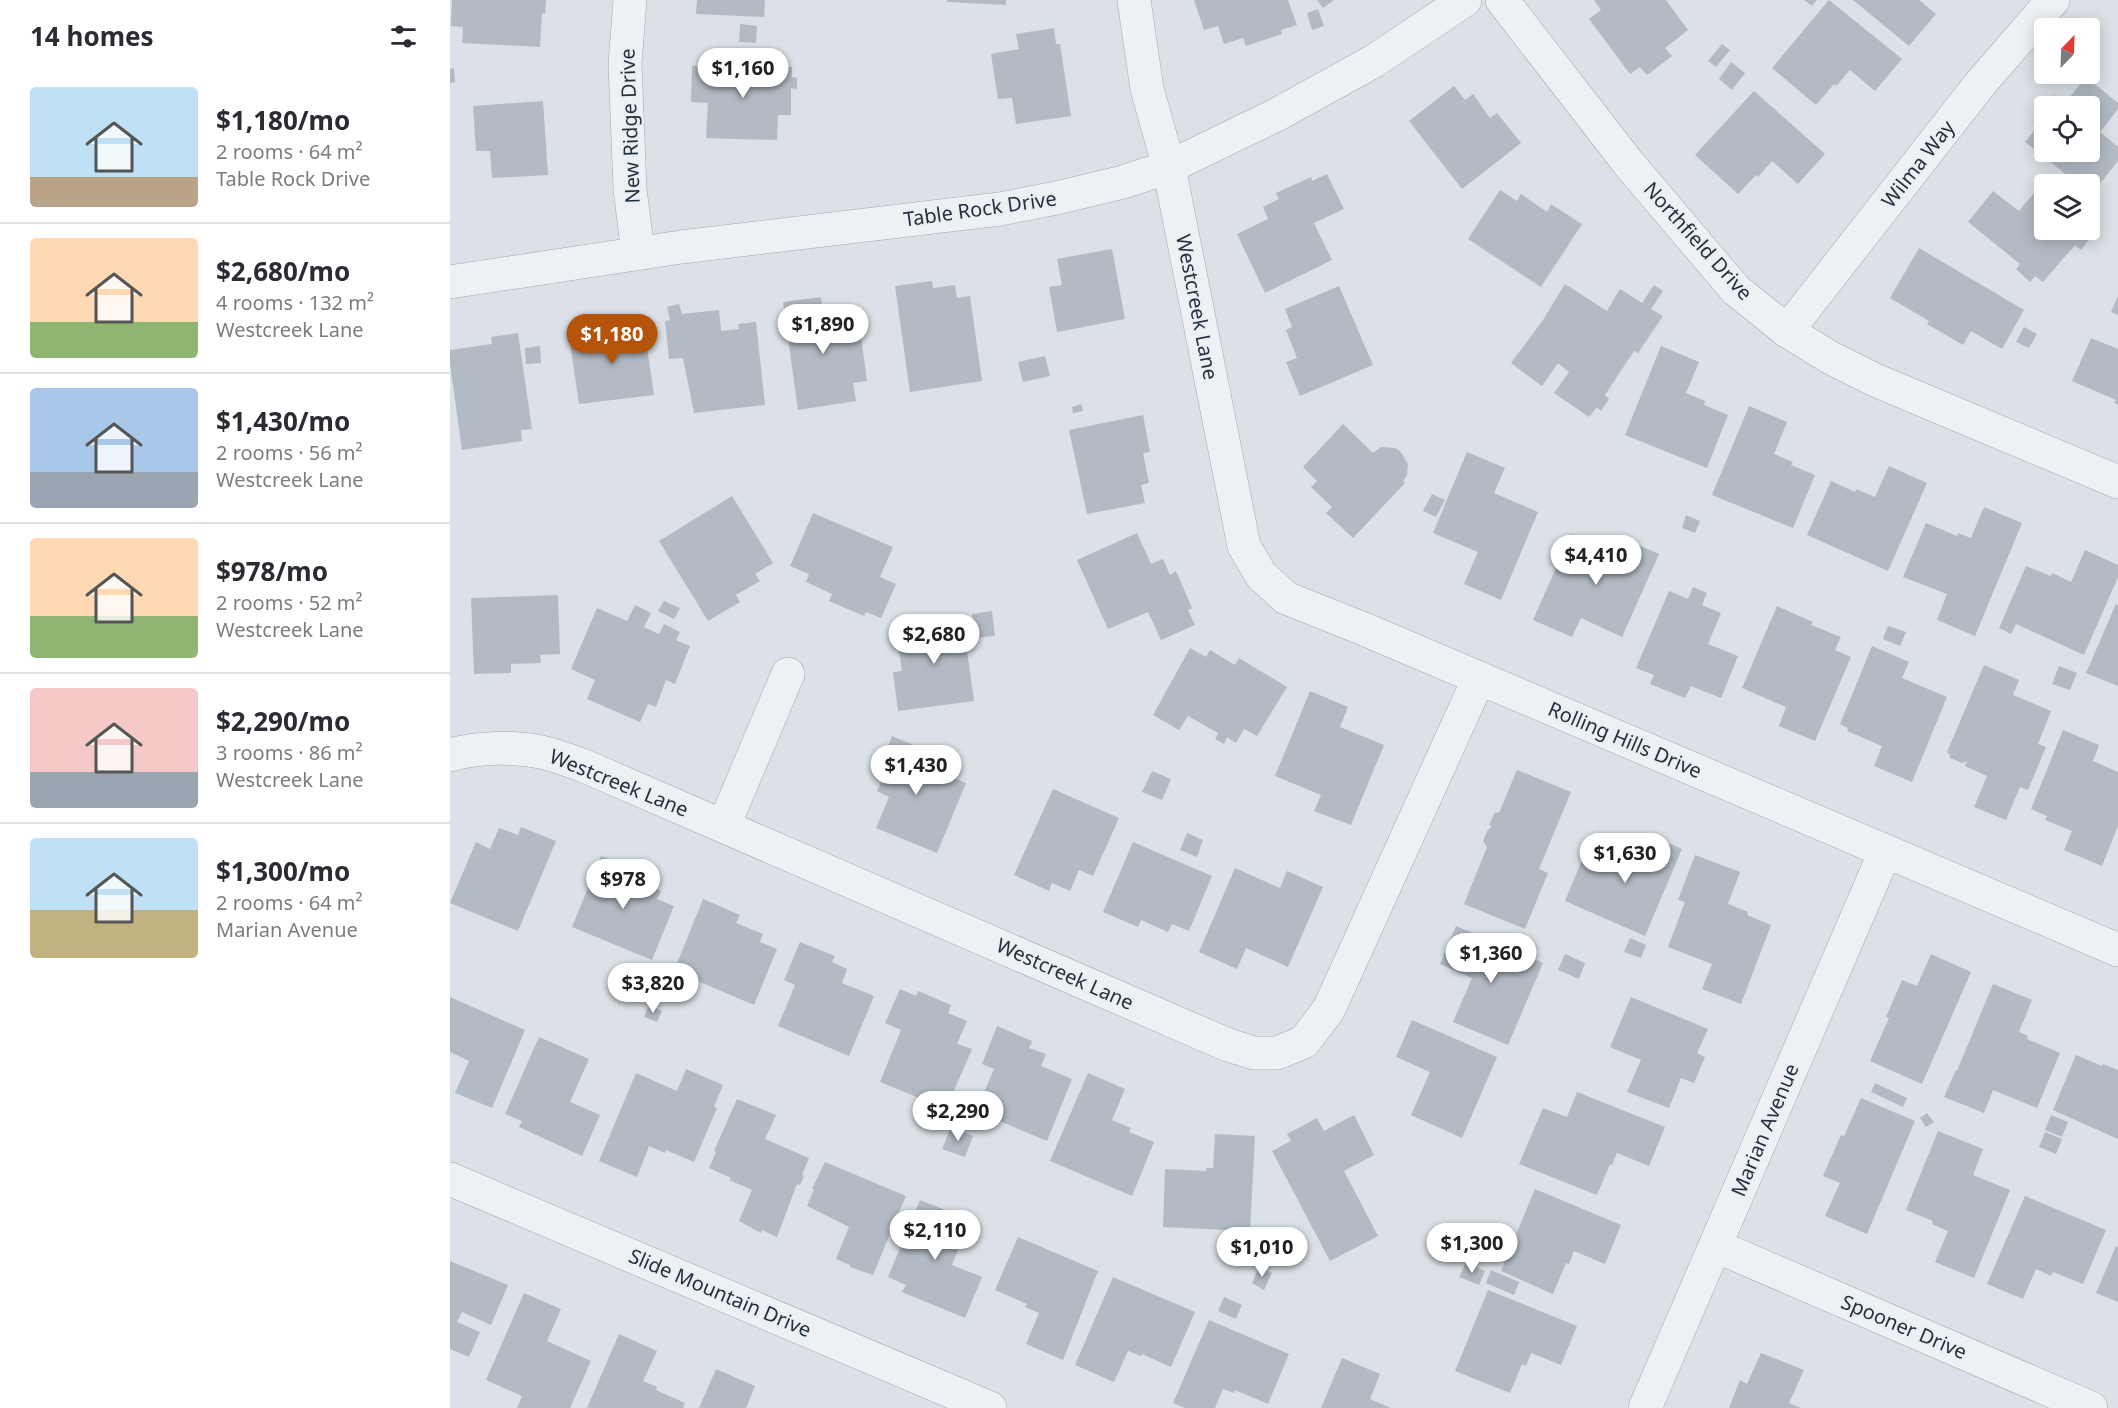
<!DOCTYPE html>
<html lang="en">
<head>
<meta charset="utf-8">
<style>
	body { margin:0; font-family:"Noto Sans",sans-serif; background:#f7f7f7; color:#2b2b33; height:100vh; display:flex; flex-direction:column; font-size:22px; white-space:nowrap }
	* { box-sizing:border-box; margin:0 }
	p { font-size:20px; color:#7c7c81 }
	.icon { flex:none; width:33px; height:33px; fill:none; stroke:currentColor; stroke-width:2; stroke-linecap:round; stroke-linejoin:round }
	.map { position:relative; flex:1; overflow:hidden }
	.panel { display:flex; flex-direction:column; background:#fff; width:450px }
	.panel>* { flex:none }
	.needle { width:39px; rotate:23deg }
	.buttons { position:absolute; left:1584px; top:18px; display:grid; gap:12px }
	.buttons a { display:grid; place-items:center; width:66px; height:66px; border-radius:6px; background:#fff; box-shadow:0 3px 15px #0003; font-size:30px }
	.price { position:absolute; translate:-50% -51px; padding:0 14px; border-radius:21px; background:#fff; color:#222; font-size:20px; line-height:39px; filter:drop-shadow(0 2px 3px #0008) }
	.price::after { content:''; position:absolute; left:50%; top:36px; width:18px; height:14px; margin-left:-9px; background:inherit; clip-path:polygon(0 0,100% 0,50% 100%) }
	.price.current { background:#b45309; color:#fff }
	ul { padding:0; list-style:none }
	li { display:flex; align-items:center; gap:18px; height:150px; padding:0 30px }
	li+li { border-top:2px solid #e1e1e2 }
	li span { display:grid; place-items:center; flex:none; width:168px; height:120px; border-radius:6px; color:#555 }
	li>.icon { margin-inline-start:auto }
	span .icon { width:72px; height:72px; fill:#fffc; stroke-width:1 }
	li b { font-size:26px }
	h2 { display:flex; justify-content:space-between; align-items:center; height:72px; padding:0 30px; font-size:26px }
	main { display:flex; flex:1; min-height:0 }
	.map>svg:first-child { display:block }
	.building { fill:#b2bac3 }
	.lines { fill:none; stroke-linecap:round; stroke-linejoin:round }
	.street-casing { stroke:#a0a8b0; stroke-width:34 }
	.street { stroke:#eef1f4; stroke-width:33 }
	.labels { text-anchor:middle; stroke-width:4.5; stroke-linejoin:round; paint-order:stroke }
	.street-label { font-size:20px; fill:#24303d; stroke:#eaeff4 }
</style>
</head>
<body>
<main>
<section class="panel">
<h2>14 homes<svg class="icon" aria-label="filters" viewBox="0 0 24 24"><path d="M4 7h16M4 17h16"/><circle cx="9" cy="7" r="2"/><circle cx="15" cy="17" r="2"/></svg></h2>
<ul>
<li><span style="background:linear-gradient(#bfe0f5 75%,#b9a48a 0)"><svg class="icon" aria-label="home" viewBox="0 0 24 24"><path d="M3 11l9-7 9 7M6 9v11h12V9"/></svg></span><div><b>$1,180/mo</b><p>2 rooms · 64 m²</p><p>Table Rock Drive</p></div></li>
<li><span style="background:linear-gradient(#ffd9b3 70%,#8fb573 0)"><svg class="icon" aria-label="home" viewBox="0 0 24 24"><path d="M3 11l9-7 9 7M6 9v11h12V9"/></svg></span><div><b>$2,680/mo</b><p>4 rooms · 132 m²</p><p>Westcreek Lane</p></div></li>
<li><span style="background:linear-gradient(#a9c7e8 70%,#9aa5b1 0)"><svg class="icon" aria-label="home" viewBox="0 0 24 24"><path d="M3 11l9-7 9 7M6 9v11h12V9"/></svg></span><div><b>$1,430/mo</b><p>2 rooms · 56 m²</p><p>Westcreek Lane</p></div></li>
<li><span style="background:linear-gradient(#ffd9b3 65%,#8fb573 0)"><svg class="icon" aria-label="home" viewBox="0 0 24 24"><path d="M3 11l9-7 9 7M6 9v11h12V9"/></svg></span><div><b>$978/mo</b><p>2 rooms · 52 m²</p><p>Westcreek Lane</p></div></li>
<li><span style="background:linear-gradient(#f6c9c9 70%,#9aa5b1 0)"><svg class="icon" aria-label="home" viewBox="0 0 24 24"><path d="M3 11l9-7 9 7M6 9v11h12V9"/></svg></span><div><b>$2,290/mo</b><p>3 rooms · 86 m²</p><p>Westcreek Lane</p></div></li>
<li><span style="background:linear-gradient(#bfe0f5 60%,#c2b280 0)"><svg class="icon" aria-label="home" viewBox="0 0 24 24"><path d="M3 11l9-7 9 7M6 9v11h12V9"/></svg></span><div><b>$1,300/mo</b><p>2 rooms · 64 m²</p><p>Marian Avenue</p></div></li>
</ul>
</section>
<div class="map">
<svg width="1668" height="1408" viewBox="0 0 1668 1408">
	<rect width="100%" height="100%" fill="#dbe1e6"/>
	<g class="building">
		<path d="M2,0H96L95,14L92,13L90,47L12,43L13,27L1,26Z"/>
		<path d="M247,0H315L314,17L246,14Z"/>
		<path d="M497,0H556V5L497,2Z"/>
		<path d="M744,0H838L847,25L831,30L832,34L796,46L793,38L774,44L768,26L754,30Z"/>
		<path d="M867,0H884L873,8Z"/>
		<path d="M1144,0H1216L1238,30L1215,48L1222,56L1197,75L1190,67L1180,74L1139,19L1151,10Z"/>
		<path d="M1354,0H1367L1362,6Z"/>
		<path d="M1379,0L1452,59L1425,91L1400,70L1386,86L1384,84L1366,105L1322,68Z"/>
		<path d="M1403,0H1469L1486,14L1459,46Z"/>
		<path d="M868,9L874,26L862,30L857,13Z"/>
		<path d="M290,24L307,26L306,43L289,42Z"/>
		<path d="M604,28L606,44H610L621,116L566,124L562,98L548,99L541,54L569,49L566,34Z"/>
		<path d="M1272,44L1280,50L1266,67L1258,61Z"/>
		<path d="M1281,62L1295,73L1282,90L1269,79Z"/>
		<path d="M263,64L342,67V77L347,78V89L341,88V115H328L327,140L256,138L258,103L241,102L242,66H263Z"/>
		<path d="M4,68L5,82L0,83V69Z"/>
		<path d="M1636,77L1668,103V109L1650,132L1668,147V161L1640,196V184H1628L1575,142L1589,125L1583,121L1594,107V152H1640V106H1595L1604,95L1615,103Z"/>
		<path d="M1004,86L1015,100L1023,94L1040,118L1047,113L1071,143L1012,189L959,121Z"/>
		<path d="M1304,91L1375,154L1348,184L1322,161L1308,177L1306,175L1288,194L1245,155Z"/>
		<path d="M93,101L98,175L42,178L40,151H26L23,106Z"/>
		<path d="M877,174L894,209L864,223L882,260L815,293L787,234L818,219L813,207L829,199L826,193L861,177L862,181Z"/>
		<path d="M1603,176L1613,184H1595Z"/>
		<path d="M1594,186V230H1640V217L1650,226L1631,250L1625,245L1593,282L1585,276L1580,282L1566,269L1570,264L1518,222L1543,191L1569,211L1583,194L1585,196Z"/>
		<path d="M1050,190L1067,201L1071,194L1097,212L1101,204L1132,224L1091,287L1018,239Z"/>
		<path d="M1469,248L1574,310L1552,349L1521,331L1513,345L1477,324L1479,321L1440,298Z"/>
		<path d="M662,249L675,319L607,332L599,287L612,285L607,259Z"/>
		<path d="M482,281L483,288L505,285L507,298L520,296L532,381L460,392L445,286Z"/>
		<path d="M1115,284L1157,311L1170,289L1192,303L1204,285L1213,291L1201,309L1213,316L1188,353L1184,351L1155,395L1159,399L1151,411L1147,407L1139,417L1104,393L1119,372L1108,363L1092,386L1061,363L1093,320Z"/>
		<path d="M889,286L923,365L850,396L836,362L847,358L836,330L842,327L835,309Z"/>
		<path d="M1668,296V315L1661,312Z"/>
		<path d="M371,297L373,314L394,311L397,331L410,329L417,381L403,383L406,401L348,410L333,302Z"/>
		<path d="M229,304L232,314L269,310L271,331L289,329L288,324L306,322L315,405L244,413L233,358L219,359L215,321L220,320L217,307Z"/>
		<path d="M194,327L204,395L129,404L119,336Z"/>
		<path d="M1574,327L1587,334L1579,348L1566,342Z"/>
		<path d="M68,333L82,429L71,430L72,441L12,450L0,364V350L42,344L41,337Z"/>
		<path d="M1641,338L1668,349V405L1664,403L1666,400L1622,381Z"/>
		<path d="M90,346L91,363L76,364L75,348Z"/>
		<path d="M1211,346L1249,362L1236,393L1255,401L1254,405L1278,415L1257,468L1175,435Z"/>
		<path d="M595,356L600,376L573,382L568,362Z"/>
		<path d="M631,404L633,411L623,413L622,407Z"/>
		<path d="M1299,406L1337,422L1324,454L1343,462L1341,465L1365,475L1343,528L1262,495Z"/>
		<path d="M693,415L700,452L693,453L699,483L691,485L695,503L637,514L619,430Z"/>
		<path d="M893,424L923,453L931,447L945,448L951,452L958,464L957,475L953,481L955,483L903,538L876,513L882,507L861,487L867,481L853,467Z"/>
		<path d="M1017,452L1055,468L1044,493L1088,512L1051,600L1014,584L1028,552L983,533Z"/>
		<path d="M1439,466L1477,483L1438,571L1357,535L1381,481L1405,492L1406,489L1425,497Z"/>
		<path d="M982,494L995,500L986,517L973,511Z"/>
		<path d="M282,496L323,563L305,574L310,581L286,595L290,602L258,621L209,541Z"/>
		<path d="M1534,507L1572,523L1525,636L1487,620L1497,594L1453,577L1476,523L1507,536L1508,533L1521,538Z"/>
		<path d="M363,513L443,547L430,577L446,584L431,618L416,612L414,616L379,601L382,594L356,582L359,574L340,566Z"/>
		<path d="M1236,515L1250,521L1245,533L1232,528Z"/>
		<path d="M687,533L701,564L713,559L720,575L726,571L742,608L738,610L745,625L711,640L698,612L658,629L627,560Z"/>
		<path d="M1121,534L1165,554L1172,538L1209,554L1172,637L1131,618L1122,637L1083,620Z"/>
		<path d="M1635,550L1668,565V577L1634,655L1566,624L1561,634L1549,628L1576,566L1601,576L1602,573L1621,582Z"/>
		<path d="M1243,587L1257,593L1252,605L1271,613L1258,644L1288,656L1271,698L1241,686L1235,698L1200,684L1204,675L1186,668L1219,591L1238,599Z"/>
		<path d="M108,595L110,654L90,655L91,663L61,664V673L24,674L21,598Z"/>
		<path d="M214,601L230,608L224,619L208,611Z"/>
		<path d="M1666,604L1668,605V686L1636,673Z"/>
		<path d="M185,605L201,613L194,627L209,634L214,624L230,632L226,640L240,646L225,684L216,680L206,707L198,704L190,722L137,699L145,680L121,669L147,608L177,621Z"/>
		<path d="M1327,606L1363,622L1361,625L1391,637L1385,650L1401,657L1365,741L1329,726L1336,707L1292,688Z"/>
		<path d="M542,611L545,636L525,638L522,614Z"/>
		<path d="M512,615L524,701L448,711L443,672L452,671L448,643L456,642L454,623Z"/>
		<path d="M1438,626L1456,632L1450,646L1433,639Z"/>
		<path d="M1422,646L1459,662L1452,678L1497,697L1462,782L1424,766L1432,746L1397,731L1398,728L1390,724Z"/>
		<path d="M740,648L756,657L760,650L785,665L789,658L837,687L807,736L794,729L786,743L777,737L774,744L765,739L768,733L738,716L729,730L703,715Z"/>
		<path d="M1534,665L1569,680L1563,695L1601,711L1588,744L1596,747L1578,790L1570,787L1556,820L1524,807L1537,776L1515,766L1517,761L1512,763L1500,758L1499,754L1497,752Z"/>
		<path d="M1609,666L1627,673L1620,690L1602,684Z"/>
		<path d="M860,691L898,707L890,727L934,745L901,825L864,811L871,795L825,776Z"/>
		<path d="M1613,730L1649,745L1643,761L1668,772V826L1652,866L1614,850L1622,831L1595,820L1597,816L1581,809Z"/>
		<path d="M442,736L480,752L474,766L516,783L487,853L426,828L439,797L427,791L434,775L428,772Z"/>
		<path d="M1067,770L1121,792L1089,869L1098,873L1075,929L1014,904L1037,847L1033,841L1037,831L1042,826L1039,825L1045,812L1049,813Z"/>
		<path d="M702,771L721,779L712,800L692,792Z"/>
		<path d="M603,789L669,818L643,876L629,870L620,891L602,883L599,891L564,875Z"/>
		<path d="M71,827L106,841L68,931L0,903L26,842L40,849L49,828L68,835Z"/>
		<path d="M737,833L753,840L747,857L730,850Z"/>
		<path d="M1195,833L1232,849L1195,936L1115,901L1137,848L1162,859L1164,856L1182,864Z"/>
		<path d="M683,842L762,876L739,931L722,924L718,932L691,920L688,927L653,912Z"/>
		<path d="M1245,855L1290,872L1278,904L1298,912L1297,915L1321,925L1291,1004L1252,989L1262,964L1218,947L1235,902L1228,900Z"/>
		<path d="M151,856L186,870L183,879L211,891L207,899L224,906L202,960L122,927Z"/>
		<path d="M785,868L830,888L837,871L873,887L838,967L796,948L787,969L749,952Z"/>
		<path d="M253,899L290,915L286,923L313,934L310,942L327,949L304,1005L224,971Z"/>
		<path d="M1006,926L1093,963L1058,1045L1003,1022L1022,978L990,964Z"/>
		<path d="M1180,938L1196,945L1191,958L1174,952Z"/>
		<path d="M350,942L385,956L382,962L397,969L392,983L424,996L399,1056L328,1026L345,985L334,980Z"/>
		<path d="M1115,954L1135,963L1129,979L1108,970Z"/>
		<path d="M1481,954L1521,972L1472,1084L1420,1061L1439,1018L1436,1017L1452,980L1467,986Z"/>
		<path d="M1543,984L1582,1000L1569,1032L1578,1036L1577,1039L1610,1053L1587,1108L1543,1090L1534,1113L1494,1097L1506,1070L1507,1071Z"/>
		<path d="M450,989L466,996L468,991L501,1005L498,1013L517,1021L507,1044L522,1049L496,1109L430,1082L451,1030L435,1023Z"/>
		<path d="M0,997L75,1030L42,1108L5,1093L19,1061L0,1052Z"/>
		<path d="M1181,997L1258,1029L1247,1053L1255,1057L1244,1083L1231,1078L1219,1108L1177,1092L1191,1060L1160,1047Z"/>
		<path d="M199,1005L212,1011L207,1022L194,1017Z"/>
		<path d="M962,1020L1047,1057L1012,1138L961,1115L980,1072L946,1057Z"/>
		<path d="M547,1026L582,1041L579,1048L596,1054L591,1066L622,1079L597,1141L526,1111L544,1069L532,1064Z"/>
		<path d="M89,1037L139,1059L120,1102L150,1115L132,1156L69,1127L72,1121L55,1114Z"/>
		<path d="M1626,1055L1652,1066L1653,1064L1668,1070V1139L1603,1110Z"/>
		<path d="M236,1069L273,1085L264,1107L267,1108L244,1162L216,1150L215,1153L199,1146L187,1177L149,1161L186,1073L227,1091Z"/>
		<path d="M638,1073L675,1089L662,1120L681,1128L679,1132L704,1142L682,1196L600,1161Z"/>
		<path d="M1425,1083L1457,1098L1453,1107L1421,1092Z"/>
		<path d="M1127,1092L1215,1127L1199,1166L1167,1153L1162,1165L1160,1164L1147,1195L1069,1164L1093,1108L1117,1117Z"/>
		<path d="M1411,1098L1465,1121L1417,1234L1375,1216L1390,1183L1373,1176L1391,1135L1394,1136Z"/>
		<path d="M287,1099L326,1115L315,1139L359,1158L352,1175L354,1176L350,1185L347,1184L327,1237L312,1230L311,1233L289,1221L302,1190L279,1180L281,1178L259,1168L266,1152L264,1151Z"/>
		<path d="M1477,1113L1484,1122L1476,1127L1470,1118Z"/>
		<path d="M904,1115L924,1155L894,1171L928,1236L880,1261L822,1151L841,1141L837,1134L867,1118L874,1131Z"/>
		<path d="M1601,1115L1618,1122L1612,1137L1595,1130Z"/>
		<path d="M501,1127L523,1136L515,1157L492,1149Z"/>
		<path d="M1488,1131L1533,1149L1523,1175L1560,1190L1524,1278L1485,1262L1498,1231L1482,1224L1483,1221L1456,1210Z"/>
		<path d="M1595,1132L1612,1139L1606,1154L1589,1147Z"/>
		<path d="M765,1134L805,1136L800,1231L713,1227L715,1169L756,1171V1168H763Z"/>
		<path d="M375,1162L456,1196L448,1214H450L446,1225L444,1224L423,1275L400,1267V1265L386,1259L399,1227L357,1206L364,1189H362Z"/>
		<path d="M1085,1189L1171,1225L1155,1264L1124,1251L1119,1264L1116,1263L1103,1294L1051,1271Z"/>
		<path d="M1575,1196L1656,1230L1633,1284L1603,1272L1601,1276L1586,1269L1573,1299L1537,1284Z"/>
		<path d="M470,1200L520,1220L502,1265L532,1277L515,1318L452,1292L456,1285L438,1277Z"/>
		<path d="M999,1228L1017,1236L1006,1263L987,1254Z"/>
		<path d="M568,1237L648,1271L613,1360L576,1344L589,1313L575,1307L577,1304L545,1290Z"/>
		<path d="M1666,1246L1668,1247V1302L1646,1293Z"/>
		<path d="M0,1261L58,1285L41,1325L12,1312L7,1322L30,1332L19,1357L0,1349Z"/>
		<path d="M1016,1262L1035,1271L1029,1285L1009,1277Z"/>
		<path d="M809,1267L822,1273L814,1290L802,1283Z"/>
		<path d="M1041,1270L1069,1282L1064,1295L1036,1283Z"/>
		<path d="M663,1277L745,1312L721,1367L692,1354L691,1356L678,1351L664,1382L625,1365Z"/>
		<path d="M1038,1290L1127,1326L1111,1365L1081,1353L1076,1366L1072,1364L1060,1393L1005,1371Z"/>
		<path d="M74,1293L111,1309L97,1341L141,1361L120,1408H67L72,1396L36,1380Z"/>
		<path d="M774,1297L792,1305L786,1319L768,1311Z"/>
		<path d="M759,1320L839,1354L818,1404L785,1390L784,1393L773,1389L765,1408H735L723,1403Z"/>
		<path d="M169,1334L207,1351L193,1381L207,1387L206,1390L235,1403L233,1408H137Z"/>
		<path d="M1311,1353L1354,1370L1339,1403L1351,1408H1279L1290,1380L1297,1384Z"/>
		<path d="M892,1358L930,1374L920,1399L941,1408H871Z"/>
		<path d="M266,1369L305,1386L296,1408H249Z"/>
	</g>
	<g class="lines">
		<defs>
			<g id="street">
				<path d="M180,0L175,64L180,189L188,253"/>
				<path d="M684,0L697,89L719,167L794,546L811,575L836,598L914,629L1668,950"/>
				<path d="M1052,0L1179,164L1286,290L1337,331L1381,358L1425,380L1668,482"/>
				<path d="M0,282L231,247L550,209L611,197L673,182L719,167L828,114L924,61L1015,0"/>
				<path d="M1337,331L1530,84L1603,0"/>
				<path d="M0,755C29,747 66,746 95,753C108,756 120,761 132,765L778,1045L804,1053H827L854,1042L879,1009L1029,678"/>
				<path d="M274,825L338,674"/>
				<path d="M0,1179L540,1408"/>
				<path d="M1266,1246L1641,1408"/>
				<path d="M1195,1408L1435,852"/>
			</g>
		</defs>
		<use href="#street" class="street-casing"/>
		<use href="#street" class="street"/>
	</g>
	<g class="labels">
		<g class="street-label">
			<text transform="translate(180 126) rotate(-92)" y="7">New Ridge Drive</text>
			<text transform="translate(1468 164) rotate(-52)" y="7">Wilma Way</text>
			<text transform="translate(530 209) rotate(-8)" y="7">Table Rock Drive</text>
			<text transform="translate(1248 241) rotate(48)" y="7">Northfield Drive</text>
			<text transform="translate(747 307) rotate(79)" y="7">Westcreek Lane</text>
			<text transform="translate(1175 740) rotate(23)" y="7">Rolling Hills Drive</text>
			<text transform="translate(169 783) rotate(22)" y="7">Westcreek Lane</text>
			<text transform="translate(615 974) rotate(24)" y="7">Westcreek Lane</text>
			<text transform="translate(1315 1130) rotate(-67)" y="7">Marian Avenue</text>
			<text transform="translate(270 1293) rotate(23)" y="7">Slide Mountain Drive</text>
			<text transform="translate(1454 1327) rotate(23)" y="7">Spooner Drive</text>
		</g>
	</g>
</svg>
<div class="buttons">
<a><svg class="needle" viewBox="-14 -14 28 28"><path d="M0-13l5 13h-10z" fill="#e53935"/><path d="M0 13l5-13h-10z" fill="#7c7c81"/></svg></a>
<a><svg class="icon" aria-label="locate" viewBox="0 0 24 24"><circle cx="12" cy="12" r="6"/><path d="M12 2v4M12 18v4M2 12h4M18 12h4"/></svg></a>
<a><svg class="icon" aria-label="layers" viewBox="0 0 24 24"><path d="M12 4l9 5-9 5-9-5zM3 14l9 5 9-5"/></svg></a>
</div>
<b class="price" style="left:293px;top:99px">$1,160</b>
<b class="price" style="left:373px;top:355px">$1,890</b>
<b class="price current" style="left:162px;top:365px">$1,180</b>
<b class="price" style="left:1146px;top:586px">$4,410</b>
<b class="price" style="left:484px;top:665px">$2,680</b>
<b class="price" style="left:466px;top:796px">$1,430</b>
<b class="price" style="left:1175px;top:884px">$1,630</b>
<b class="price" style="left:173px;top:910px">$978</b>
<b class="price" style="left:1041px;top:984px">$1,360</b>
<b class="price" style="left:203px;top:1014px">$3,820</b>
<b class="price" style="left:508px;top:1142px">$2,290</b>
<b class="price" style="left:485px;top:1261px">$2,110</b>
<b class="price" style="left:1022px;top:1274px">$1,300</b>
<b class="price" style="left:812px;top:1278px">$1,010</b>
</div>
</main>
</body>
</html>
